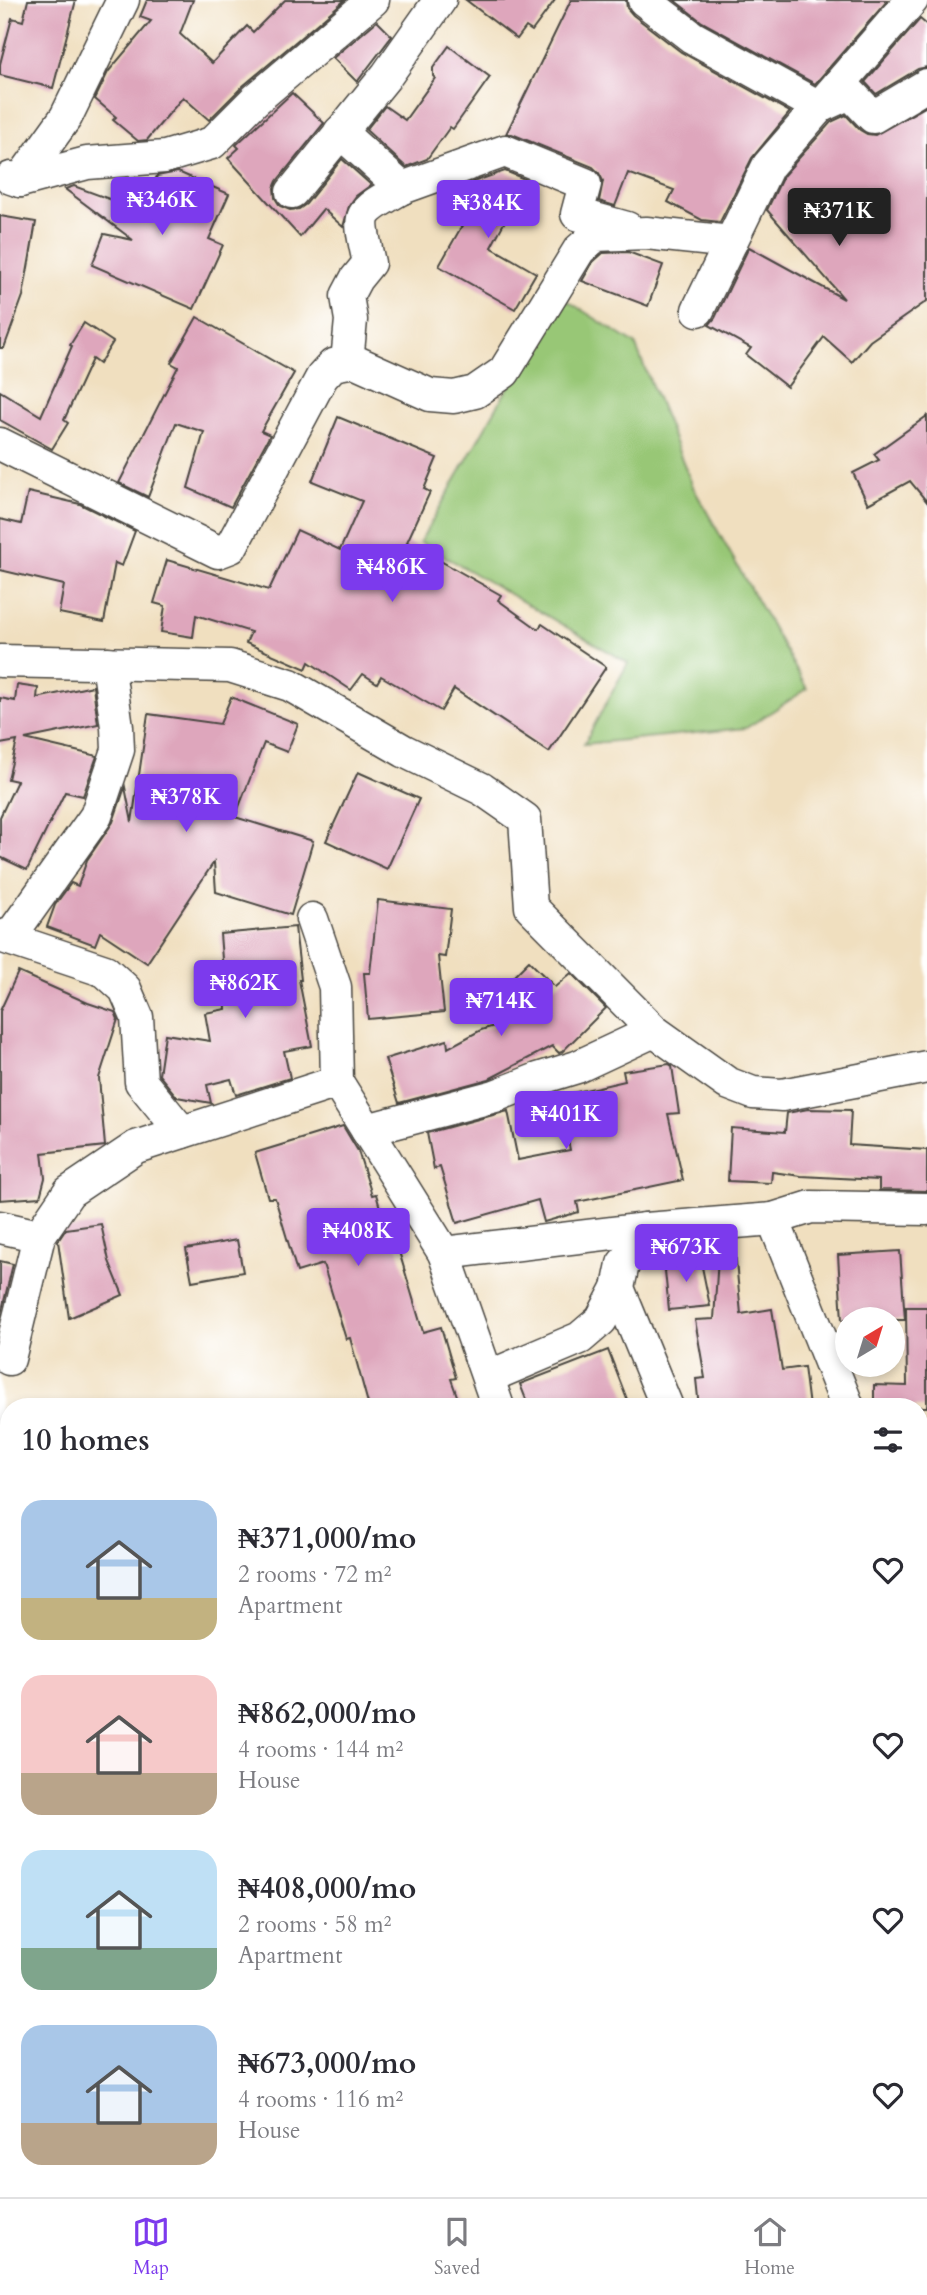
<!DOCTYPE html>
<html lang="en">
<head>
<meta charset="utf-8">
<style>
	body { margin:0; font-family:Cardo,serif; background:#f2f2f3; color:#2b2b33; height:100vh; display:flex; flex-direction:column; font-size:26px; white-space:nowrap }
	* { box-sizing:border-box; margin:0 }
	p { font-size:23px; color:#7c7c81 }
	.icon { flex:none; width:38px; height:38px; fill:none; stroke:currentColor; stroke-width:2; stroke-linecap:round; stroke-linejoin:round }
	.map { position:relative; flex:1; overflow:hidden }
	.panel { position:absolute; left:0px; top:1398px; width:928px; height:800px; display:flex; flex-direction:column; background:#fff; border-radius:28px 28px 0 0; box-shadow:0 4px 10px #0003 }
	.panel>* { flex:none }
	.needle { width:46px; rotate:38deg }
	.controls { position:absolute; left:835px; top:1307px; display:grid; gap:14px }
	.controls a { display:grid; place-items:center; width:70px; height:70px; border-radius:50%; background:#fff; box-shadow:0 4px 10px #0003; font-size:35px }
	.price { position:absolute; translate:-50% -60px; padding:0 16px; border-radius:7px; background:#7c3aed; color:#fff; font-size:23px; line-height:46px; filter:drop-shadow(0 2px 4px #0008) }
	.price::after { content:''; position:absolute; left:50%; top:42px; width:21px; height:16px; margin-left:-10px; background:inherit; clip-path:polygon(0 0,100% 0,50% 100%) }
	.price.selected { background:#222; color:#fff }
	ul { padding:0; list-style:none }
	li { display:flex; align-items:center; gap:21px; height:175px; padding:0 21px }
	li span { display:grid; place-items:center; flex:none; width:196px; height:140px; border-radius:21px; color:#555 }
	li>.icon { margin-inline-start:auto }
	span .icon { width:84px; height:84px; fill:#fffc; stroke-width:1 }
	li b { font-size:30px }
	h2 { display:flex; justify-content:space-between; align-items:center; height:84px; padding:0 21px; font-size:30px }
	.dock { display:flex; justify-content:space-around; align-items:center; height:98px; border-top:2px solid #e1e1e2; background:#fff; font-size:19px; color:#7c7c81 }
	.dock a { display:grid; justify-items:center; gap:4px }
	.dock .selected { color:#7c3aed }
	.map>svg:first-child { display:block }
	.green { fill:#98c776; stroke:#627950; stroke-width:2 }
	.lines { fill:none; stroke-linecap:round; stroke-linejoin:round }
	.stream { stroke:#4db9c9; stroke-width:8 }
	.building { fill:#dea6bc }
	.minor-casing { stroke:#494641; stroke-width:35 }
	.minor { stroke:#fff; stroke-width:32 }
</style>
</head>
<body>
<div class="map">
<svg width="927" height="2197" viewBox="0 0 927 2197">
	<rect width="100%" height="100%" fill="#fff"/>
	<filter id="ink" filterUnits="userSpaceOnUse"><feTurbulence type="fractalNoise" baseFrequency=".0143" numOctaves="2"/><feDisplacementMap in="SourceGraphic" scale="14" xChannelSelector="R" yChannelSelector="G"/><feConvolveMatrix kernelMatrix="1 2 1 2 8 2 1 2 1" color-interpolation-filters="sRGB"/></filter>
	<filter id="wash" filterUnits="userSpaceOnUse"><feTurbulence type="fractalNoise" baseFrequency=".00686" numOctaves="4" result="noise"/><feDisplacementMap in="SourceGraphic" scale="28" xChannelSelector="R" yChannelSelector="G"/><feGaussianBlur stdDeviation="1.57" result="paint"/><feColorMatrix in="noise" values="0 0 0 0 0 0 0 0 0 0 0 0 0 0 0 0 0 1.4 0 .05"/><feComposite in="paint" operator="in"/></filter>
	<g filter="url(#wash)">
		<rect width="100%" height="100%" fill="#f0dfbf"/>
		<path class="green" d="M560,296L635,344L694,489L807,689L746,728L584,744L628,663L420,542Z"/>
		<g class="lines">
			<path class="stream" d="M0,1569H9"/>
		</g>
		<g id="blocks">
			<g class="building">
				<path d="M28,0H76L53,88L0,75V64L12,18L23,21Z"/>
				<path d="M147,0H193L180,34L212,63L247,26L253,32L285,0H345L243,86L209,120L183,97L147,140L138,141L113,120L116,117L95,99L108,72L151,21L140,17Z"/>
				<path d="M466,0H555L532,31L526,27L517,39Z"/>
				<path d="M571,0H626L627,8L633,15L681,52L790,112L752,158L720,222L702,220L668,202L674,190L628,173L615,206L599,201L603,181L599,173L593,167L512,134H506Z"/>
				<path d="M674,0H888L815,84L702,22Z"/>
				<path d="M920,19L927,25V67L918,69L876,94L865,82Z"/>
				<path d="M377,21L392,36L357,82L333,58Z"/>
				<path d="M449,46L490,77L453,129L450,127L427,159L406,167L366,130L385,106L405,120L435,78L433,76V68Z"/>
				<path d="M292,93L324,123L277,181L274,188L275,198L280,206L290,210L299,209L306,204L342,159L371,185L356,196L349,206L343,227L323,209L300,237L228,158L239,148L236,145Z"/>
				<path d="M927,106V301L870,341L852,362L824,337L787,387L746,355L751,348L709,325L715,318L749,247L844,299L767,210L783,176L831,122L846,115L860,130L867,134L875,135Z"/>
				<path d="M505,171L527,180L491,247L536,273L515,309L439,266L467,217L454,210L467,184Z"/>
				<path d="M178,172L229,194L209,239L223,245L194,309L92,265L104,234L133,240L65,189L74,186L142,211L157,176Z"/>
				<path d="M0,216L36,222L23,296L4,348H0Z"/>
				<path d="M628,252L663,265L648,306L582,281L593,262L603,253Z"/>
				<path d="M197,317L294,373L261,431L270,435L231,507L188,488L204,432L176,423L148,497L119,483L178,367L171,363Z"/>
				<path d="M84,323L113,342L99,364L92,359L64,420L68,423L52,449L0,420V391L41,416L72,346L70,345Z"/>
				<path d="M927,416V502L910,481L868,504L853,473L879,460L874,454Z"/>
				<path d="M338,417L437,458L424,489L430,492L407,542L501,595L498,600L538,629L542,624L606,667L549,752L454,689L441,711L381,676L377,683L363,674L351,690L309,662L306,669L246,643L251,632L196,615L193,637L161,632L165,606L154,603L167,560L269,590L297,530L340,550L362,501L312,481Z"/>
				<path d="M28,492L80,504L135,531L122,566L115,563L104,622L59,613L64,585L0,570V519L21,524Z"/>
				<path d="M17,685L38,688L37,698L93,686L98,724L25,739L97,756L83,796L65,792L27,870L0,857V817L17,781L8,779L17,741L0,744V698L15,701Z"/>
				<path d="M231,697L298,724L287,752L264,743L235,817L313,841L291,915L216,892L214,862L147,963L100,932L95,945L47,927L55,905L71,883L78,886L87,860L113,822L125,787L132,822L148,714L220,724Z"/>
				<path d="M358,772L419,799L387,869L326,841Z"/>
				<path d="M378,900L451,909L445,957L438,956L444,1012L368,1019L364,973H370Z"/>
				<path d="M295,927L301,980H299L312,1046L284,1051L290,1078L236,1095L231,1079L207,1085L211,1103L177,1097L159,1075L165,1034L210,1041L205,1013L226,1009L220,934Z"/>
				<path d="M529,961L555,987L571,973L606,1008L562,1052L559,1053L552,1046L489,1079L399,1103L385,1059L447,1040L448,1048L481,1030L524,1017L522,1005L512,1006L498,992Z"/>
				<path d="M18,972L88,1003L115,1012L118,1019L99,1078L105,1146L42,1153L45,1178L40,1197L0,1200V1011Z"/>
				<path d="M669,1064L672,1066L679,1113L668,1114L683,1180L577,1202L579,1212L544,1222L538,1200L457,1223L440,1167L434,1169L427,1133L508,1111L518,1160L570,1150L559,1096L625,1081L623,1071Z"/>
				<path d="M808,1109L851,1110L849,1145L927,1150V1191L879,1190V1180L801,1176L772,1172L771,1183L728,1181L731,1128L785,1132L787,1113Z"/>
				<path d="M343,1126L358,1151L372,1195L376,1194L389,1239L395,1238L423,1332L441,1327L456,1378L451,1379L461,1407H369L350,1338L346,1339L323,1264L297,1272L275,1198H268L255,1153Z"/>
				<path d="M101,1224L109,1261L123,1295L69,1318L58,1241L66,1229Z"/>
				<path d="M237,1240L243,1272L192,1281L186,1249Z"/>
				<path d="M734,1240L741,1314L772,1309L782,1370L804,1367L809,1407H699L696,1379L705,1378L695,1320L714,1319L719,1242Z"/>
				<path d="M900,1251L905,1320H842L838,1255Z"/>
				<path d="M700,1257L710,1306L669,1310L664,1261Z"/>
				<path d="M0,1261L13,1264L0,1318Z"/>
				<path d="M906,1307H927V1407H874V1385L907,1386Z"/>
				<path d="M608,1350L630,1407H529L520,1384Z"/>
			</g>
		</g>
	</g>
	<g filter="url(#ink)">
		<use href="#blocks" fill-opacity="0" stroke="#494641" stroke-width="2"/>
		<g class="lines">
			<defs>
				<g id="minor">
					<path d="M644,0L692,37L819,107L850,93L873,117L927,85"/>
					<path d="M340,132L402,188L505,151L585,184L577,214L627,228"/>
					<path d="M11,178L20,181L66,117L123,0"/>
					<path d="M20,181L87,163L165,157L212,143L255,100L373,0"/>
					<path d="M292,192L387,75L440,0"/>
					<path d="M698,310L768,166L912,0"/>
					<path d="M347,362L351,320L347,296L356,279L369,263C358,211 355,215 402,188"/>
					<path d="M0,444L218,552L231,547L322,377L333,365L354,361L430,395L454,397L475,392L504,372L579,250L596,235L646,233L731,242"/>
					<path d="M0,661L230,666L290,685L404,751L482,789L525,819L531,907L654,1031L727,1083L753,1093L782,1095L927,1067"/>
					<path d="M312,919L335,987L337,1082L444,1253L498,1407"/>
					<path d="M0,936L105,971L125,989L137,1017L141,1082L182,1132"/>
					<path d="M9,938L96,816L118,750L117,727L108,663"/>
					<path d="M367,1130L495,1096L538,1079L577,1067L654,1031"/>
					<path d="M773,1219L848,1407"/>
					<path d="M0,1227L39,1236"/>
					<path d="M646,1229L637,1249L623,1264L618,1288L667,1407"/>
					<path d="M444,1253L646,1229L773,1219L811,1207L927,1209"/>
					<path d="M9,1359L39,1236L69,1192L136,1147L337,1082"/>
					<path d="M488,1377L580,1338L601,1320L618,1288"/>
					<path d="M919,1582L927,1603"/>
					<path d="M919,1639L927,1638"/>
					<path d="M919,1706L927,1698"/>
					<path d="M919,2118L927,2115"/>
					<path d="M0,2181L9,2180"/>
					<path d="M76,2189L80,2197"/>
					<path d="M725,2197L741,2189"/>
				</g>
			</defs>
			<use href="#minor" class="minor-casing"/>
			<use href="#minor" class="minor"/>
		</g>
	</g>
</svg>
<div class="controls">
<a><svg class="needle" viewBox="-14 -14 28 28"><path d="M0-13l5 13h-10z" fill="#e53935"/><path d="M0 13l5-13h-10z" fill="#7c7c81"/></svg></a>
</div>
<b class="price" style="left:162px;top:237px">₦346K</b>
<b class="price" style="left:488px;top:240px">₦384K</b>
<b class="price selected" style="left:839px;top:248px">₦371K</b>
<b class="price" style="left:392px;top:604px">₦486K</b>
<b class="price" style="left:186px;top:834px">₦378K</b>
<b class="price" style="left:245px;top:1020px">₦862K</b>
<b class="price" style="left:501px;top:1038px">₦714K</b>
<b class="price" style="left:566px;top:1151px">₦401K</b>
<b class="price" style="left:358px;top:1268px">₦408K</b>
<b class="price" style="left:686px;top:1284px">₦673K</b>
<section class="panel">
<h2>10 homes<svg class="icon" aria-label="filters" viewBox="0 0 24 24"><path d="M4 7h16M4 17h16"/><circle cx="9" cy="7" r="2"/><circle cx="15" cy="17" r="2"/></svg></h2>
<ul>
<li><span style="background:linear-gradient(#a9c7e8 70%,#c2b280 0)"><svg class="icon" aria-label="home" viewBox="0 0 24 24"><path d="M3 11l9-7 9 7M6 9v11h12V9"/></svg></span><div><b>₦371,000/mo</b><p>2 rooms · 72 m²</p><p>Apartment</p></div><svg class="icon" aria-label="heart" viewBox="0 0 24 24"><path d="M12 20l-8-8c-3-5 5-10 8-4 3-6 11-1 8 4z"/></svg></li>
<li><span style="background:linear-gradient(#f6c9c9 70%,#b9a48a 0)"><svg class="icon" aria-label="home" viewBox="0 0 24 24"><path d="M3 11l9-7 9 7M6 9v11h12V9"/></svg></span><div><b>₦862,000/mo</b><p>4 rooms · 144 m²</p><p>House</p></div><svg class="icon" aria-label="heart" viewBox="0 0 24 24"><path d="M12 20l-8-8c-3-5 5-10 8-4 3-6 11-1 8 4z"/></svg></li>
<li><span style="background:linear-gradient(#bfe0f5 70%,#7fa58c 0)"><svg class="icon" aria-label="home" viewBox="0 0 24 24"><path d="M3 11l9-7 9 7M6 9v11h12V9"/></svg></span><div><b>₦408,000/mo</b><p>2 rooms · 58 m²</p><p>Apartment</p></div><svg class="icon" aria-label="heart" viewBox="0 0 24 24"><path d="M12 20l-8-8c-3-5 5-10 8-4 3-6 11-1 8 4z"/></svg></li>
<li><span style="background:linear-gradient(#a9c7e8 70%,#b9a48a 0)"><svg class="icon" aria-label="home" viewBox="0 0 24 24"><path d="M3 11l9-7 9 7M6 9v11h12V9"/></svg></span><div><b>₦673,000/mo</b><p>4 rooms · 116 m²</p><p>House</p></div><svg class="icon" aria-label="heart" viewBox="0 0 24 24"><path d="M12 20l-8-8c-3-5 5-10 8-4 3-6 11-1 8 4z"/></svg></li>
</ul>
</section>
</div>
<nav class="dock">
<a class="selected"><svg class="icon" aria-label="map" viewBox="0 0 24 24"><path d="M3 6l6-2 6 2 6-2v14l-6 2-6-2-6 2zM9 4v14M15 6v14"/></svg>Map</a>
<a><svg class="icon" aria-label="saved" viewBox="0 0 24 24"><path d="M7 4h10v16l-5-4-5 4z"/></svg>Saved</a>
<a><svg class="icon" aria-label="home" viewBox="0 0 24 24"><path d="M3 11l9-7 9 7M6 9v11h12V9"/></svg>Home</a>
</nav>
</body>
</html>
